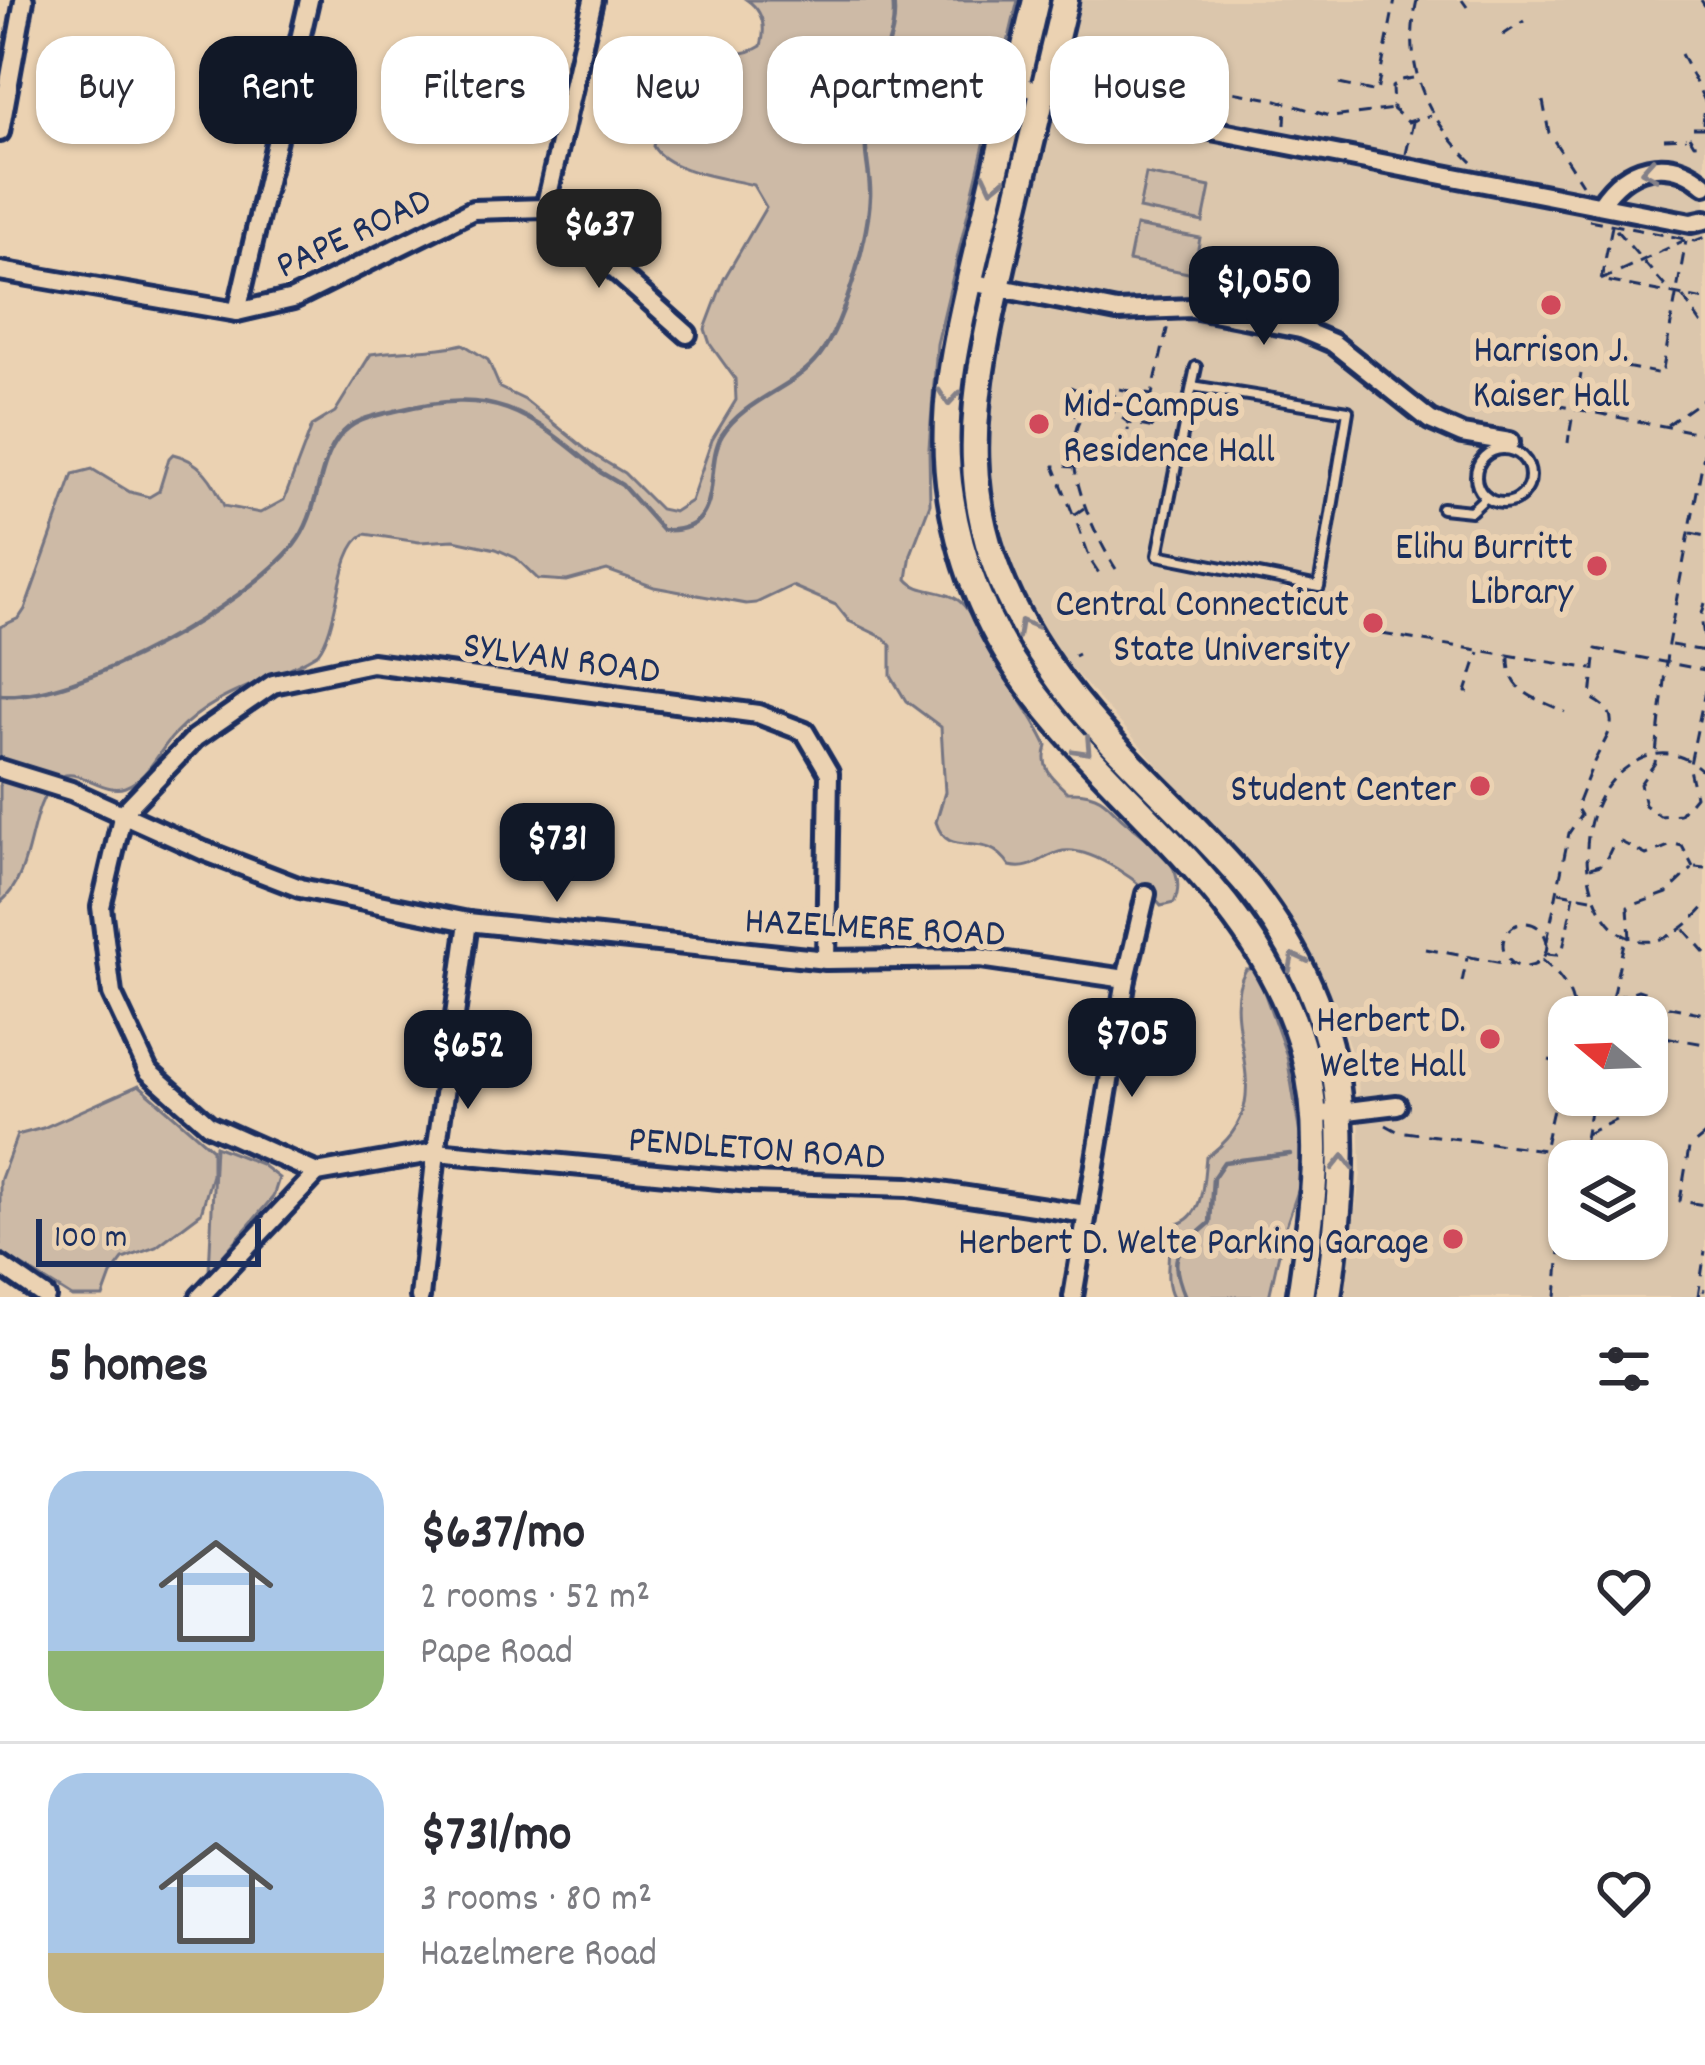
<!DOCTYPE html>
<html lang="en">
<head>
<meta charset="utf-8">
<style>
	body { margin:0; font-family:Dekko,sans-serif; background:#f2f2f3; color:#2b2b33; height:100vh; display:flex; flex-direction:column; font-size:45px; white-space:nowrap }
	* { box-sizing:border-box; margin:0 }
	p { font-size:39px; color:#7c7c81 }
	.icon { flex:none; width:66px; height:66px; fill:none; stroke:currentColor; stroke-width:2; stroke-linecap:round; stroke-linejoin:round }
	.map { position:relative; height:1297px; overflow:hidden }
	.details { display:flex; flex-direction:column; background:#fff; flex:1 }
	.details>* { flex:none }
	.top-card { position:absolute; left:36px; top:36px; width:1635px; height:108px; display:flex; gap:24px }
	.needle { width:78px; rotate:289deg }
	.tools { position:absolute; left:1548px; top:996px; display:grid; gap:24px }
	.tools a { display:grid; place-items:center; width:120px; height:120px; border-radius:24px; background:#fff; box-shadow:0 3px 9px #0004; font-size:60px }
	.scale { position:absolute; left:36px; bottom:30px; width:225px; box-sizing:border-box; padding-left:12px; border:6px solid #1b2f5e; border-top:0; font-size:33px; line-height:42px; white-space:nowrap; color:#1b2f5e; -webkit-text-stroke:9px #ebd2b2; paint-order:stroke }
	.price { position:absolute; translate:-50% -102px; padding:0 27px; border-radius:24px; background:#111827; color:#fff; font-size:39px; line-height:78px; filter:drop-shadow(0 3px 6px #0008) }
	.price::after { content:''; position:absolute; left:50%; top:72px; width:36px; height:27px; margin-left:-18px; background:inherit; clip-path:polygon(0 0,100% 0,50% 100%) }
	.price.current { background:#222; color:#fff }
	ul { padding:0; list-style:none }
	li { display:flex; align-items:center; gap:36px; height:300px; padding:0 48px }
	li+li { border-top:3px solid #e1e1e2 }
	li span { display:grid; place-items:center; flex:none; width:336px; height:240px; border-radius:36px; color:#555 }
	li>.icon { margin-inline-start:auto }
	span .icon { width:144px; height:144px; fill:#fffc; stroke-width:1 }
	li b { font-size:51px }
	h2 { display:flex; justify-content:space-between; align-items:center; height:144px; padding:0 48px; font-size:51px }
	.chip { padding:0 42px; border-radius:36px; background:#fff; box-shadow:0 3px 9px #0004; font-size:42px; line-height:108px }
	.chip.current { background:#111827; color:#fff }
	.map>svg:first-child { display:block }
	.built { fill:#dbc6ac; fill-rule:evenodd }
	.green { fill:#cdbaa6; stroke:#747482; stroke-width:3 }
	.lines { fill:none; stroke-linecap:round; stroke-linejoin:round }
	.stream { stroke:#6d6f7f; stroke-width:4.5 }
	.lane-casing { stroke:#1b2f5e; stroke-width:16 }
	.street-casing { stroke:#1b2f5e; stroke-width:26 }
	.secondary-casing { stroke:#1b2f5e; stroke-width:33 }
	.path { stroke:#1b2f5e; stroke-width:3; stroke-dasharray:12 9; stroke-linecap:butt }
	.lane { stroke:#ebd2b2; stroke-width:8 }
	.street { stroke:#ebd2b2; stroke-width:16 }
	.secondary { stroke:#ebd2b2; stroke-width:24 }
	.oneway { stroke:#838088 }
	.poi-dot { fill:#d1495b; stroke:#ebd2b2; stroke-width:4.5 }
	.labels { text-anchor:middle; stroke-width:12; stroke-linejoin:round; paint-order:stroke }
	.street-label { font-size:39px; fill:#1b2f5e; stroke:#ebd2b2 }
	.poi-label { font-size:39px; fill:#1b2f5e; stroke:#ebd2b2; text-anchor:end }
</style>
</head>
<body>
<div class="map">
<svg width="1705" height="1297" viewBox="0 0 1705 1297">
	<rect width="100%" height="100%" fill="#ebd2b2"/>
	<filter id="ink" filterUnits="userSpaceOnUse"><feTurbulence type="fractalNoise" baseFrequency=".00833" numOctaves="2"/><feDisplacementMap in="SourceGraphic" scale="24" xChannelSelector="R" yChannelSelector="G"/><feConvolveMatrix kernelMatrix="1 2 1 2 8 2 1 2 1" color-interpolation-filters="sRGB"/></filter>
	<g filter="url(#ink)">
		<path class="built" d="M1079,0H1705V1297H1342L1361,1174L1358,1073L1337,1008L1303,936L1257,876L1065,661L1016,584L990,498L988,399L1002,319ZM1569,1017H1647V1095H1569ZM1569,1161H1647V1239H1569Z"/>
		<g class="green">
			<path d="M747,0H1018L937,344L929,448L930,504L911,554L907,579C919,594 942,588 958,600C968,607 974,621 979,631C998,672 1029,706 1047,746C1040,768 1051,777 1067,792C1077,792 1085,792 1095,796C1108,801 1114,812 1124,820C1148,841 1191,865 1174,903L1161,906C1144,884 1093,847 1063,851C1044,854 1033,872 1010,866C984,826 949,863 936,822L945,792L941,727L906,701L891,676V646L884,638L849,621L836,605L792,586L756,603L746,604L654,587L607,570L567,581L538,579L516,558L496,549L454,540L419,542L365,534C336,549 341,624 318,653C269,684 219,688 175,734C157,752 150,777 125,787C103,796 74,762 56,780C26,809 36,873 0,903V627L19,618L25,609L73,474L92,469L130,492L149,497L159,491L169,458L173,454C200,460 214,481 224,506L260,513L284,500L312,426L335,412L371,354C403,349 431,352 463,344L488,360L500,388L525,400L589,452L624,473L660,509L674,512L691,501L712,440L736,400L735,379L710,344L705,329L724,279L766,207L753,185C726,178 667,172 653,146L678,50C707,43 733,64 761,46C766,28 763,11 747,0Z"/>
			<path d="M1146,174L1210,187L1203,222L1139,209Z"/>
			<path d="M1136,226L1200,238L1193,274L1129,261Z"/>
			<path d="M1246,969H1256L1287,1056L1300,1135L1299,1188L1283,1235L1269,1297H1173C1163,1277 1171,1259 1168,1237L1177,1224C1205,1216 1203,1180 1206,1157C1289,1102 1213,1028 1246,969Z"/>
			<path d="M139,1085L212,1149V1175L201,1213L156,1247L123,1259L111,1275L103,1297H72L0,1252V1181L17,1135L43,1128Z"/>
			<path d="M215,1146L261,1164L279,1178L273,1197L209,1272Z"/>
		</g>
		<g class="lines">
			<g class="stream">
				<path d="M0,695C78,701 245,605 294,545C320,513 316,466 339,437C353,419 374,416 395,411C495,387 525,409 600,472L622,485L662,530C729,534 702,468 722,435C744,400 789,390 815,361C843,331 868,238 870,197C871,182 867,166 866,151C865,133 869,114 872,97C878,61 899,37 893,0"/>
				<path d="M1185,1297C1166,1252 1179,1250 1210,1223L1213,1178L1224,1162L1290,1154"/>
			</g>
			<defs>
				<g id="lane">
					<path d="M1192,386L1348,411L1319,587L1158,555L1192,386L1196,367"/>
					<circle cx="1503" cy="476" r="27"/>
					<path d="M1442,508L1471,511L1486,497"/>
				</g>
				<g id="street">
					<path d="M1016,85L1191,126L1691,223L1705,220"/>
					<path d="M0,132L24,0"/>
					<path d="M1601,204C1626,166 1668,153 1705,185"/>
					<path d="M545,208L593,0"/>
					<path d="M0,271L237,312L293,299L473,210L545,208L687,334"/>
					<path d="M970,282L1117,311L1192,308L1300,329L1333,343L1430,420L1462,434L1510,442"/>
					<path d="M237,312L309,0"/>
					<path d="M0,769L71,791L204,851L300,888L468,922L826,960L980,958L1126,979"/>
					<path d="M826,960L829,773L805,732L758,714L372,663L273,684L195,738L123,813L101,907L112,994L148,1071L209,1125L317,1173L436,1152L750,1182L908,1187L1086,1214"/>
					<path d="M1315,1115L1397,1105"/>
					<path d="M0,1265L46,1297"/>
					<path d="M200,1297L317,1173"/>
					<path d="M420,1297L436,1152L468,922"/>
					<path d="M1073,1297L1126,979L1146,894"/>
				</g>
				<g id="secondary">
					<path d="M1036,0C1018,76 1000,153 982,229C961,318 936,406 951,497C962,569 991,637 1036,695C1128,815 1264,901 1304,1054C1325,1136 1312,1215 1300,1297"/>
					<path d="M1065,0C1047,77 1029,154 1010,231C971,399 942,513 1049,666C1105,748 1187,812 1251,889C1354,1022 1350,1139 1328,1297"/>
				</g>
			</defs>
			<use href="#lane" class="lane-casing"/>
			<use href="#street" class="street-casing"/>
			<use href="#secondary" class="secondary-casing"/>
			<g class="path">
				<path d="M1417,0C1402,67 1426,118 1475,165"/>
				<path d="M1462,0L1467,7"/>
				<path d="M1701,0L1705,6"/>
				<path d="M1503,35L1524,21"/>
				<path d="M1681,54L1705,101"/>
				<path d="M1413,78L1401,80L1392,87L1393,109L1408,122L1431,115"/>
				<path d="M1339,84L1377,92L1395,0"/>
				<path d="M1193,85L1277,100L1332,117L1393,109"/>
				<path d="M1543,101L1549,133L1582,184"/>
				<path d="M1703,124L1705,104"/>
				<path d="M1285,125L1286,105"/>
				<path d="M1705,128H1693L1689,136L1694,144L1705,143"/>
				<path d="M1664,139L1686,138"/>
				<path d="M1406,154L1413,122"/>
				<path d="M1589,220L1695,241L1705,237"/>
				<path d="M1612,226L1601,280L1705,300"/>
				<path d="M1616,230L1670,292"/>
				<path d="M1601,280L1685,240"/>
				<path d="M1683,297L1705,329"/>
				<path d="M1584,359L1662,374L1686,241"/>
				<path d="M1579,385L1581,374"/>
				<path d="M1070,387L1087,394L1095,408L1102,407V397L1092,399"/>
				<path d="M1119,389L1152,395"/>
				<path d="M1113,398L1130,405L1128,431"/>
				<path d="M1576,399L1578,389"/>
				<path d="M1106,401L1113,398L1119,386"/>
				<path d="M1092,405C1048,440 1093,533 1116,569"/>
				<path d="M1130,405L1142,406L1151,399L1168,325"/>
				<path d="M1555,405L1705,434"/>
				<path d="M1105,406L1129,423L1154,428"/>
				<path d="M1066,409L1079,417"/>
				<path d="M1667,425L1705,398"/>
				<path d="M1570,431L1572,419"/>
				<path d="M1568,443L1569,435"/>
				<path d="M1705,449L1668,644L1655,763L1640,784L1645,805L1660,816L1680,814L1695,796L1689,769L1705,691"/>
				<path d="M1084,508L1074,515L1091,561L1102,578"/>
				<path d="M1073,514L1054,466L1076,467"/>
				<path d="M1691,533L1705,536"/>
				<path d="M1705,603L1701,617L1705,643"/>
				<path d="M1382,634L1592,669"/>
				<path d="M1671,645L1705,651"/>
				<path d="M1074,656L1078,654"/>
				<path d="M1509,657C1508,694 1537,698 1565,712"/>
				<path d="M1469,692H1466L1479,652"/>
				<path d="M1705,773C1686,754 1663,748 1639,760C1534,813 1604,1024 1705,906"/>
				<path d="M1695,867L1705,868"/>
				<path d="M1590,868L1604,864L1612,847L1621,842L1646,855L1674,844L1682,846L1693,867"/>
				<path d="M1559,892L1591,898"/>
				<circle cx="1525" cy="945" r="22"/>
				<path d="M1684,929L1705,953"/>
				<path d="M1630,939L1628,907L1667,893L1692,869"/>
				<path d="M1547,941L1569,833L1581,815L1576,807C1582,792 1588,776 1594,762C1605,737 1628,716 1591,698L1596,649L1705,670"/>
				<path d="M1426,949L1513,965"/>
				<path d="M1547,954L1556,955L1563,949L1574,895"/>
				<path d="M1542,960C1558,973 1577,994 1573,1017"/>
				<path d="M1462,982L1467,958"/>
				<path d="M1574,1013L1638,990L1647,993L1654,1004L1705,1014"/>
				<path d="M1608,1017L1625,938"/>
				<path d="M1652,1033L1657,1007"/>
				<path d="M1647,1034L1705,1044"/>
				<path d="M1549,1060L1569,1065"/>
				<path d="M1386,1125L1397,1131L1544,1150L1569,1037"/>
				<path d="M1586,1134L1618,1119L1630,1095"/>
				<path d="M1705,1135L1689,1148L1680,1201L1705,1205"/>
				<path d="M1581,1161L1593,1095"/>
				<path d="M1703,1290L1705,1291"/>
				<path d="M1556,1297L1561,1239L1569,1210"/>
				<path d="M1698,1297L1705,1251"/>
			</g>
			<use href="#lane" class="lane"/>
			<use href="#street" class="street"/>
			<use href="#secondary" class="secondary"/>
		</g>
		<defs><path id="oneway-chevron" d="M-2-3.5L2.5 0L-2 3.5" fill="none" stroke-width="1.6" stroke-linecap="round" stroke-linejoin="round" transform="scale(3)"/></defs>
		<g class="oneway">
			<use href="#oneway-chevron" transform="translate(1649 170) rotate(170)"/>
			<use href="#oneway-chevron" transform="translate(993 183) rotate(103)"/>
			<use href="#oneway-chevron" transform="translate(949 397) rotate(95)"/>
			<use href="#oneway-chevron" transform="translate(1025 627) rotate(-119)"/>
			<use href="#oneway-chevron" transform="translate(1084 748) rotate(47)"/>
			<use href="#oneway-chevron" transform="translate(1296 961) rotate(-117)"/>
			<use href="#oneway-chevron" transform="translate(1343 1163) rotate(-89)"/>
		</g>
	</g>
	<g class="poi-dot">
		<circle cx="1551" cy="305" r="12"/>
		<circle cx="1039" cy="424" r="12"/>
		<circle cx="1597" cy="566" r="12"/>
		<circle cx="1373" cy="623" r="12"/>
		<circle cx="1480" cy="786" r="12"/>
		<circle cx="1490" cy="1039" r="12"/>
		<circle cx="1453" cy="1239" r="12"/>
	</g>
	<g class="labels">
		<g class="street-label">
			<text transform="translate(352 230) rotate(-25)" y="14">PAPE ROAD</text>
			<text transform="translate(562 655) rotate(8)" y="14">SYLVAN ROAD</text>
			<text transform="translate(875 924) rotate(3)" y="14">HAZELMERE ROAD</text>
			<text transform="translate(757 1145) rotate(4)" y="14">PENDLETON ROAD</text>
		</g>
		<g class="poi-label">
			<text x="1551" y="361" text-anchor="middle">Harrison J.<tspan x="1551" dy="45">Kaiser Hall</tspan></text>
			<text x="1063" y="416" text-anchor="start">Mid-Campus<tspan x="1063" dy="45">Residence Hall</tspan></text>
			<text x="1573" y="558">Elihu Burritt<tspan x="1573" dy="45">Library</tspan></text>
			<text x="1349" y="615">Central Connecticut<tspan x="1349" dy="45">State University</tspan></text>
			<text x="1456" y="800">Student Center</text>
			<text x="1466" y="1031">Herbert D.<tspan x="1466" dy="45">Welte Hall</tspan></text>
			<text x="1429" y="1253">Herbert D. Welte Parking Garage</text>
		</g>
	</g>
</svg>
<div class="tools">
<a><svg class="needle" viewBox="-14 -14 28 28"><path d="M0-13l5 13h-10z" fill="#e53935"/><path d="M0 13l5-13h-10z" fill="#7c7c81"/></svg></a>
<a><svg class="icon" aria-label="layers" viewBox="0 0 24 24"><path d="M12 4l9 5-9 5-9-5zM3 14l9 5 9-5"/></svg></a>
</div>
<div class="scale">100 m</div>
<b class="price current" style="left:599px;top:291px">$637</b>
<b class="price" style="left:1264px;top:348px">$1,050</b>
<b class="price" style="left:557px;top:905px">$731</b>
<b class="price" style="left:1132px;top:1100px">$705</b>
<b class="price" style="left:468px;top:1112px">$652</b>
<div class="top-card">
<a class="chip">Buy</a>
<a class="chip current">Rent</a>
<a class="chip">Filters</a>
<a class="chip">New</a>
<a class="chip">Apartment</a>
<a class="chip">House</a>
</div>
</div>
<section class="details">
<h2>5 homes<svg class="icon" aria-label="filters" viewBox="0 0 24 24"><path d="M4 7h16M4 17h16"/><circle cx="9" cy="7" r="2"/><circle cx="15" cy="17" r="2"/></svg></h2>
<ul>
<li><span style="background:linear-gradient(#a9c7e8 75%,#8fb573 0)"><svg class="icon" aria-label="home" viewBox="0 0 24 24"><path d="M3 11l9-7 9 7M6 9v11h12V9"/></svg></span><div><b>$637/mo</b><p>2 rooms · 52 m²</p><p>Pape Road</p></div><svg class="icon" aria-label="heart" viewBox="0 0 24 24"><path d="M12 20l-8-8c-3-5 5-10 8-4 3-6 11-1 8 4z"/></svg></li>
<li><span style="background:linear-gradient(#a9c7e8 75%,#c2b280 0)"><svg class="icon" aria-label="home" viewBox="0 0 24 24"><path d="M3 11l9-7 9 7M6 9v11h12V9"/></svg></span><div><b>$731/mo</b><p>3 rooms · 80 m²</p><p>Hazelmere Road</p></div><svg class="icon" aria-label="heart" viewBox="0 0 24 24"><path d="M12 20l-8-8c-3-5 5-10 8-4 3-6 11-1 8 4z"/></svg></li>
</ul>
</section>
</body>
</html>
